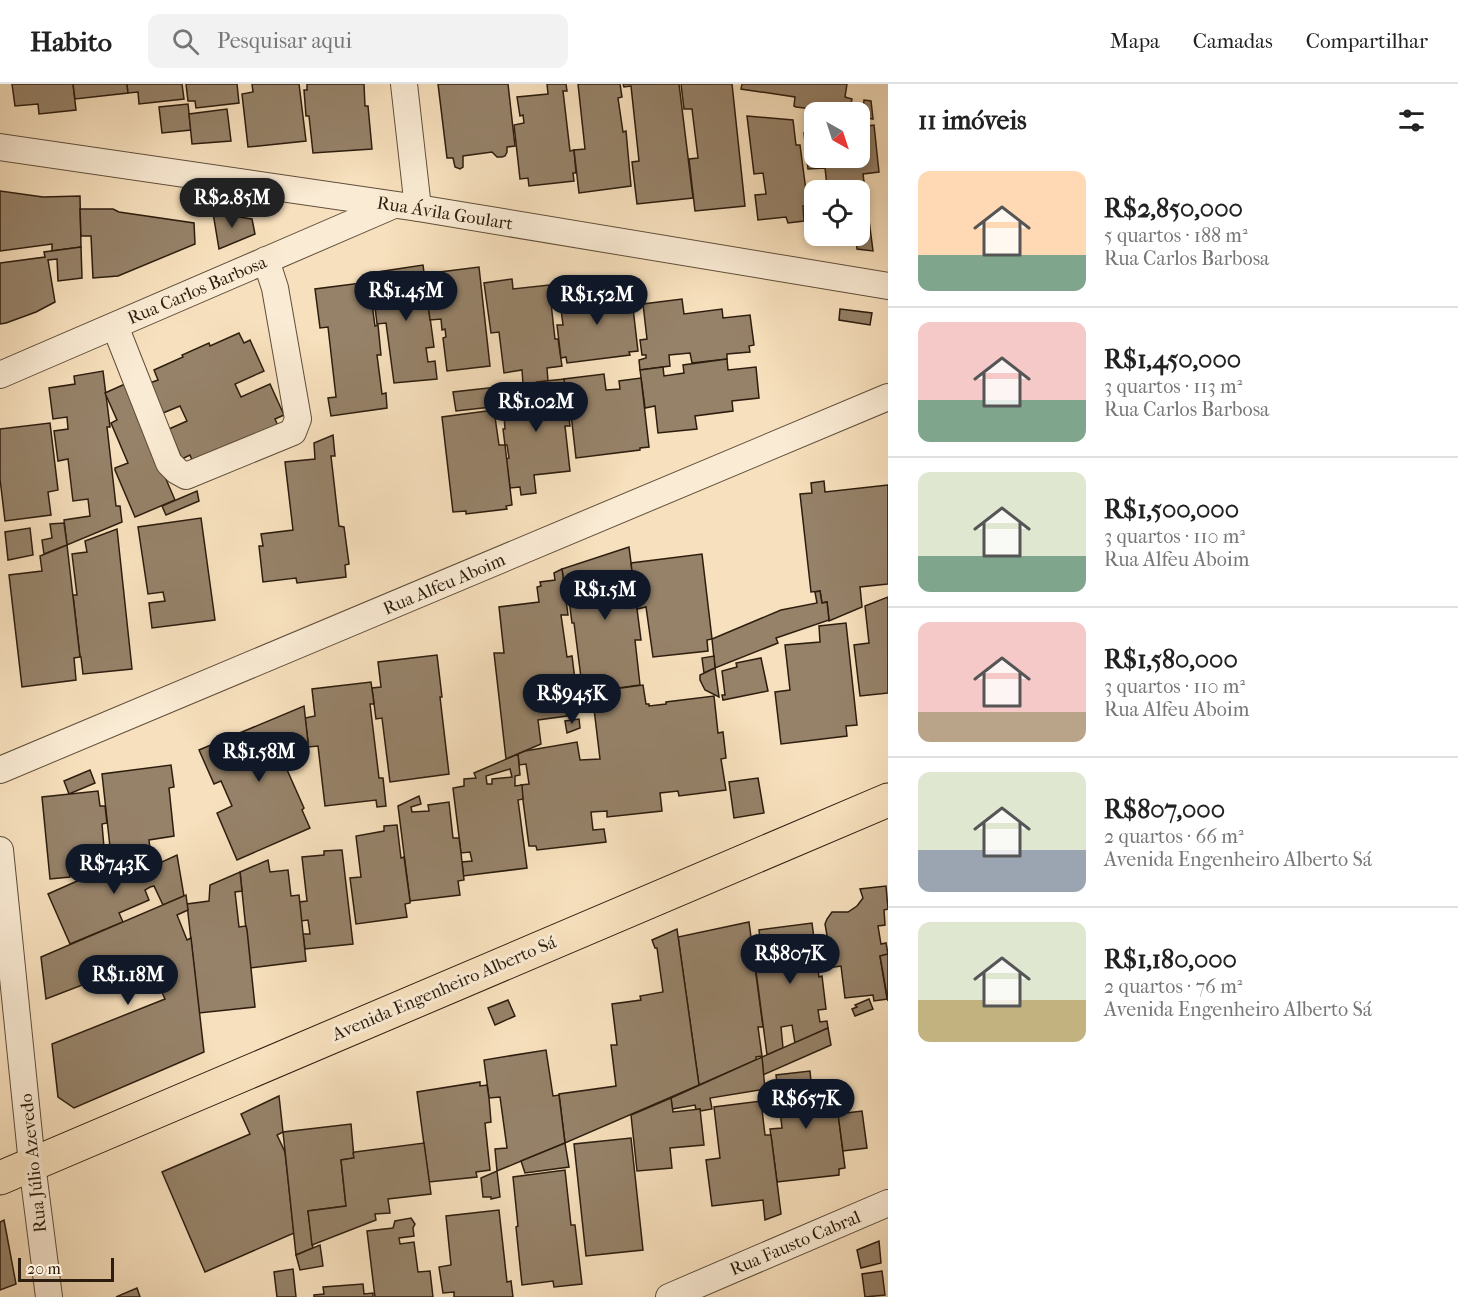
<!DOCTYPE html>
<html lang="pt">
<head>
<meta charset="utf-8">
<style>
	body { margin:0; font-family:"IM FELL French Canon",serif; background:#f2f2f2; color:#222; height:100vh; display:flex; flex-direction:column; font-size:22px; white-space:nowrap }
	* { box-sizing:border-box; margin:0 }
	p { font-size:20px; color:#767676 }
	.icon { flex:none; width:33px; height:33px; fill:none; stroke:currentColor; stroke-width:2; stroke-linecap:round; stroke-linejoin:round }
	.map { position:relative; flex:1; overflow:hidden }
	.details { display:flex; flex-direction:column; background:#fff; width:570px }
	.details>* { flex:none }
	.needle { width:39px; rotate:141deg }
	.tools { position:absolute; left:804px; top:18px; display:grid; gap:12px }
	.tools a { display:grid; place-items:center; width:66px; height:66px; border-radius:12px; background:#fff; box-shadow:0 3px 9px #0003; font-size:30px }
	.scale { position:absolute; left:18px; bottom:15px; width:96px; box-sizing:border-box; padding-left:6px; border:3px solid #2d1d0e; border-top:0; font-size:16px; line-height:21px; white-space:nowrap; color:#2d1d0e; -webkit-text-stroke:4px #faebd4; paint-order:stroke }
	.price { position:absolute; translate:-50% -51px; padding:0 14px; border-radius:21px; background:#111827; color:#fff; font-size:20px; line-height:39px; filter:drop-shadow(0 2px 3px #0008) }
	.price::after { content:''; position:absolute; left:50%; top:36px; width:18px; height:14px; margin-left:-9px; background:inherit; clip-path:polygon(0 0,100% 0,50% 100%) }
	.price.on { background:#222; color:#fff }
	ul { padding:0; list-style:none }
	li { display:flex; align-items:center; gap:18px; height:150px; padding:0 30px }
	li+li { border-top:2px solid #e0e0e0 }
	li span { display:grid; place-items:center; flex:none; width:168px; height:120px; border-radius:12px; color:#555 }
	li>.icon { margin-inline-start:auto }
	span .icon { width:72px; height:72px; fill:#fffc; stroke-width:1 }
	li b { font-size:26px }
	h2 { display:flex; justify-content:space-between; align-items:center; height:72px; padding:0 30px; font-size:26px }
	header { display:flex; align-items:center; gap:36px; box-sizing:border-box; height:84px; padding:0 30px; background:#fff; border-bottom:2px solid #e0e0e0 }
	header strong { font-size:28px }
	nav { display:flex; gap:33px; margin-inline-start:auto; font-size:21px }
	.search { width:420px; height:54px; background:#f2f2f2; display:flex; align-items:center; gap:15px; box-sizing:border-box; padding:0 21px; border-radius:12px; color:#767676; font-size:22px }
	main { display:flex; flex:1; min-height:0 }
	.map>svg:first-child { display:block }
	.building { fill:#968269; stroke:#2d1d0e; stroke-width:1.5; fill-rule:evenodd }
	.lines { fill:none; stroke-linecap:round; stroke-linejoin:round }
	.street-casing { stroke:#604e3a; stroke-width:28 }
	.primary-casing { stroke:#2d1d0e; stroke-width:35 }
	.street { stroke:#faebd4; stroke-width:26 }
	.primary { stroke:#f7e0bd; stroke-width:33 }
	.labels { text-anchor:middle; stroke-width:6; stroke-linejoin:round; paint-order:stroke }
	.street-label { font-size:18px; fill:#2d1d0e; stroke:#faebd4 }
</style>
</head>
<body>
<header>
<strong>Habito</strong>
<div class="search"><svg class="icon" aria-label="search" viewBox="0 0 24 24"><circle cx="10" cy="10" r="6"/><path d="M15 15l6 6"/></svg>Pesquisar aqui</div>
<nav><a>Mapa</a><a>Camadas</a><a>Compartilhar</a></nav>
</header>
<main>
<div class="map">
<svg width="888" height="1213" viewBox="0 0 888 1213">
	<rect width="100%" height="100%" fill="#f7e0bd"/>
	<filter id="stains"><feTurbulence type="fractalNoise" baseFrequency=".00333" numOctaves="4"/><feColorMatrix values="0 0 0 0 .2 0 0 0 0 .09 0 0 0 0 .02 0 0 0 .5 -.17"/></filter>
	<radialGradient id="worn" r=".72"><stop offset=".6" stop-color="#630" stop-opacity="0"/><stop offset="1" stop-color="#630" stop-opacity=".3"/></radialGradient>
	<g class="building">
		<path d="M12,0H73L76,26L39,30L38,20L15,22Z"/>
		<path d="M73,0H127L128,9L75,15Z"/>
		<path d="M127,0H182L184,15L139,20L138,8L128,9Z"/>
		<path d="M186,0H237L239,19L196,24L195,17H188Z"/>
		<path d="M252,0H299L306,57L248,63L242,10L253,8Z"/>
		<path d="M307,0H364L365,22H368L372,65L313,69L309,32H306L304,6H307Z"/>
		<path d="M438,0H508L515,62L507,63V68L505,72L502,73H497L492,68L463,72V83L460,85L455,83L453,74H447Z"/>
		<path d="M547,0H566L567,7H563L570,67L574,66L576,89H573L574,97L529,102L528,94L520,95L514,41L524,39L523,31L520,32L517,13L548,10Z"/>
		<path d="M578,0H620L622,13L618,14L623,48L626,47L631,102L579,109L574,66L585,65Z"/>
		<path d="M623,0H679L693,114L637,120L632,78L639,77L631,2L624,3Z"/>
		<path d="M681,0H732L745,122L695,127L689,75L698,74L692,25H684Z"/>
		<path d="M742,0H847L845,13L852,15L849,28H837L796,23L794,22L795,13L741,5Z"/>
		<path d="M864,16L871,17L873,35L862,33Z"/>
		<path d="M188,20L191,46L162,49L159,23Z"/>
		<path d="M227,25L231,57L192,60L189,30Z"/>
		<path d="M747,32L793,36L796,61H800L808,122H803L804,137L788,139L786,133L758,136L755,111L766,110L763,89L754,90Z"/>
		<path d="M874,41L879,88L863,90L873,167L857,165L856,152H860V106H814V136L810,137L806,105L827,102L825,84L808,85L804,49L814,48V74H860V43Z"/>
		<path d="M0,107L43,113L80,112L81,163L52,167V160L0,167Z"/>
		<path d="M80,125H113L119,128L194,139L195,160L118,192L93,194L91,152H81Z"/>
		<path d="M213,129L252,135L255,150L219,165Z"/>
		<path d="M81,163L82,194L58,197L57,175L48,176L55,218L36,228L6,239L0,240V179L45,173L44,168Z"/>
		<path d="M423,181L434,263L426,264L428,278L435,277L437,295L394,299L386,239L377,240L371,189Z"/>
		<path d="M479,183L490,282L447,287L443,254L446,253L445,245L442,246L441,235L430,236L424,190Z"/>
		<path d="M512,195L513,205L549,201L555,255H558L562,282L547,284L548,297L523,300L522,286L504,289L499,248L491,249L484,199Z"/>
		<path d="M369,198L375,242L378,241L381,271H377L382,310L386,309L387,324L331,332L328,314L336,313L328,243L320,244L315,205Z"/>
		<path d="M589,207L590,211L631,207L638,267L629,268L630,271L567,279L566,273L561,274L557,241H563L559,210Z"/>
		<path d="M682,215L684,230L722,225L723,234L750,231L754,261L749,262L750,268L727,270V275L692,279L690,269L669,271L670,282L640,286L639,276L646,274V271H642L640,256L647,255L643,220Z"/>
		<path d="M840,225L872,229L870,241L839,236Z"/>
		<path d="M239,249L244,259L250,256L264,287L235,300L241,313L270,300L284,331L275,335L279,344L194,381L190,371L182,375L169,345L187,337L180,322L163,329L150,299L158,296L154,286L183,273L182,271L209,259L210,262Z"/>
		<path d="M727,275L728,286L756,283L759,314L732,317L733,327L695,332L697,345L658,349L655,322L645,324L640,286L663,283L664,292L684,289L683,281Z"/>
		<path d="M103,287L110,343H107L116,422H120L122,438L67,461L64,436L90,432L88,415L73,417L68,375L58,377L54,347L68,345L67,333L53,335L49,304L75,300L74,292Z"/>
		<path d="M604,290L606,306L620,305L619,297L641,294L649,363L640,364V366L576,374L570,321L567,322L564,295Z"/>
		<path d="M564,295L570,342H565L570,387L534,391L536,409L521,411L520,403L510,404L506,375L509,374L507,361H505L503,345H505L504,332H508L507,322L500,323L497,303L517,300L519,312L506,314L507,316L538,312L537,298Z"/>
		<path d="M125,300L175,416L135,433L115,386V384L128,379L111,339L117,336L105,309Z"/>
		<path d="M497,303L500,322L456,327L453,308Z"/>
		<path d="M494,326L499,361H505L512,421L506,422L507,425L466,430V427L453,428L442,333Z"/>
		<path d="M50,339L58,406L48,408L51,431L5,437L0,395V345Z"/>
		<path d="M333,351L335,372H331L339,442L344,443L349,480L345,481L346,493L297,499L296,494L263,498L259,462H263L261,450L293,446L285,378L315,375L314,359Z"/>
		<path d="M824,397L825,408L888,401V500L860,503L862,523L829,537L827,518L822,519L820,507L811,508L800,410L812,409L811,399Z"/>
		<path d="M197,407L199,417L166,431L162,422Z"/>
		<path d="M201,434L215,536L152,544L149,519L165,517L163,508L148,510L138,443Z"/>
		<path d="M64,439L67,461L44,470L42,456L52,454L50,440Z"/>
		<path d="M30,444L33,471L8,476L5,448Z"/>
		<path d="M117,445L132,585L83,590L81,573H80L73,511H77L72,470L87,468L85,457Z"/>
		<path d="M67,461L80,573L74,574L76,596L22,603L9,491L42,487L40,472Z"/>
		<path d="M629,463L641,556H635L640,601L583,609L574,539H572L567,500H564L562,485Z"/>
		<path d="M702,470L712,555L707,556L708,567L653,573L646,523L637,525L631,479Z"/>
		<path d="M562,485L568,531H561L567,573L572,572L579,628L574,629V631L538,636L541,660L506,675L494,569H504L499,523L539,518L537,503L541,502L540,498L555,496L554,489Z"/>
		<path d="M820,507L822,519L827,518L829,536L776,554L778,559L715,584L712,555L781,526L817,519L815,508Z"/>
		<path d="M888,513V609L860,612L854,561L869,559L865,522Z"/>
		<path d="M846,539L857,641L846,642L847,652L781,660L775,608L790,606L785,561L820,558L819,542Z"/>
		<path d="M437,571L442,613H440L449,690L390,698L382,634L376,635L372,604L381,603L378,578Z"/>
		<path d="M714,572L715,584L704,589L702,574Z"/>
		<path d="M761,574L768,607L723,616L722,611H725L722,587L737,583L736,579Z"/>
		<path d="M715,584L719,613L705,606L700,596V591Z"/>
		<path d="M371,598L374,620H370L379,694H383L386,722L377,723L376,716L325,722L318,662L308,663V658L305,634L315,632L312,605Z"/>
		<path d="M643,601L646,620H649V622L666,620V618L714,612L718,649L723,648L726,674L721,675L726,706L679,712L678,707L660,709L662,727L607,733V727L591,728L593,746L604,745L606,758L537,766L536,762H529L521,701L529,700L526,680L519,681L518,670L525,667L577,658L580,676L600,675L592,608Z"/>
		<path d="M304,622L308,658L280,670L304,724L302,726L310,744L237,776L217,729L232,722L221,697L214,700L199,666Z"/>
		<path d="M579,635L580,644L567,649L565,637Z"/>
		<path d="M518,670L520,691L515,692V702L522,701L523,715L518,716L527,784L463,792L462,778L472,777L470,768L461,769L453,704L464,702V695L476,694L474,689ZM510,685L512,693L492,695V700H487L486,692Z"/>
		<path d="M171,681L174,703L169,704L174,752L149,756L150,765L112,781L102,690Z"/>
		<path d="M90,686L95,699L69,710L64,697Z"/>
		<path d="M758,694L764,729L734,734L729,698Z"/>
		<path d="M98,707L100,722H105L107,739L102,740L105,775L68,781L70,793L50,795L42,713Z"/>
		<path d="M419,712L421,720L411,723L412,728L429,727L428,721L449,718L453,754H459L461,769L464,796L458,797L460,811L410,817L398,722Z"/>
		<path d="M397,741L401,774L404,773L410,817V819L405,820L407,833L356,840L350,794L361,793L356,752L384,747V742Z"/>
		<path d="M342,766L353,860L305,865L303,850H310L308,836L301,837L299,818L307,817L302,773L324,771V767Z"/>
		<path d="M143,768L149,784L177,771L184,812L163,821L154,802L150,803L145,806L149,816L119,829L123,838L70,860L48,810L93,790V789Z"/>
		<path d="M268,776L270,788L288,786L291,812L299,811L306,877L250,884L240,788Z"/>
		<path d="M240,788L242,807L235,808L239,843L246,842L247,846L255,923L199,929L187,820L209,817L210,801Z"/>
		<path d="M886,802L888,825L884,826L885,841L878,842L881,860L886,859L888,870L880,872L887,915L874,917L873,911L845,914L841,882L821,885L818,859L828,857L825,840L827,835L832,828H848L857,822L863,814L860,805Z"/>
		<path d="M186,811L188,826L177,831L187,856L191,854L204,968L74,1024L58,1013L52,960L165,915L147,876L46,915L41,873Z"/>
		<path d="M749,838L763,943H758L762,972L756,973V976L699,1001L678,853Z"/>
		<path d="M812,839L819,893L822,892L826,925L818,926L820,938L827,937L828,944L795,959L792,941L781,943L783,964L767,971L756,887L764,886L759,846Z"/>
		<path d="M677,845L699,1001L565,1059L559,1010L616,1002L611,961H617L612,920L641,916L640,912L663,908L657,864H655L652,856Z"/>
		<path d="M888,870V917L880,872Z"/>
		<path d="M869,915L873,925L855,932L852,925L857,923L855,921Z"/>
		<path d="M508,916L515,932L495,941L488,924Z"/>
		<path d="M828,944L831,961L763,991L762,973Z"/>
		<path d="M546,966L553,1012L559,1011L565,1059L497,1087L495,1065L507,1064L500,1013L489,1014L484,976Z"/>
		<path d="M762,973L765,1005L710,1014L712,1025L700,1027V1025L696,1026L695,1021L672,1025L671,1014Z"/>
		<path d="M810,987L811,998L828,996L831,1022L837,1021L845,1084L839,1085V1091L777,1098L770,1045L782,1044L776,991Z"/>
		<path d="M480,998V1002L487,1001L489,1014L491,1038L485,1039L490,1086L476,1088L477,1093L429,1098L417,1008Z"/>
		<path d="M279,1012L283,1048L277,1051L285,1068L294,1149L205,1188L162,1088L250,1050L241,1030Z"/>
		<path d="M671,1014L673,1028L700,1025L704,1061L670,1064L672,1084L637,1087L631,1031Z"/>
		<path d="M761,1017L765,1051H771L781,1130L765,1136L763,1116L712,1122L706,1076L720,1074L714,1023Z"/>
		<path d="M862,1027L867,1064L843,1067L838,1030Z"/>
		<path d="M351,1040L354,1074L341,1076L346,1122L308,1127L313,1164L296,1171L283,1048Z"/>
		<path d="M631,1054L643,1166L586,1172L574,1060Z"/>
		<path d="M424,1059L431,1110L388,1115L390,1129L375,1130L376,1136L312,1161L308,1127L346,1122L341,1076L354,1074L353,1069L355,1068Z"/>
		<path d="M565,1059L569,1083L525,1089L521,1077Z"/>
		<path d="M565,1086L571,1141H575L582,1200L554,1203L553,1197L522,1201L516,1143L518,1142L513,1093Z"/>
		<path d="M497,1087L500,1113L491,1115V1113H483L481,1094Z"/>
		<path d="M499,1126L507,1198L511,1197L513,1213H454V1208L443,1209L439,1183L451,1181L446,1132Z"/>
		<path d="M411,1134L415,1140L413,1144L414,1152L399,1154L400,1160L414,1158L418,1188L430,1187L433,1213H375L367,1147L393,1144L395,1137Z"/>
		<path d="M4,1136L16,1200L0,1206V1138Z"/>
		<path d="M879,1157L881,1179L861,1184L857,1166Z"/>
		<path d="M320,1161L323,1182L300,1186L296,1171Z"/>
		<path d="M293,1185L296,1213H277L274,1188Z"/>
		<path d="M882,1187L885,1211L865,1213L862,1190Z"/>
		<path d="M363,1200L364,1210L373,1209V1213H314V1211L324,1210L323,1203Z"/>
		<path d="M137,1204L140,1213H116Z"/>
	</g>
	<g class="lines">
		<defs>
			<g id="street">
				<path d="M404,0L418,124"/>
				<path d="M0,63L418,124L888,202"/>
				<path d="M115,242L169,379L177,387L186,392L293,348L298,335L275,204L266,176"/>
				<path d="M0,291L394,121"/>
				<path d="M0,686L888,313"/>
				<path d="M0,766L32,1080L49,1213"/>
				<path d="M669,1213L888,1119"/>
			</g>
			<path id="primary" d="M0,1094L888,716"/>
		</defs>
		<use href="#street" class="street-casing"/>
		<use href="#primary" class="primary-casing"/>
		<use href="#street" class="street"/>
		<use href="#primary" class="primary"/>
	</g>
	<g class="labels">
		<g class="street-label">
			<text transform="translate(445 129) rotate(9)" y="6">Rua Ávila Goulart</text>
			<text transform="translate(197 206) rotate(-23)" y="6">Rua Carlos Barbosa</text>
			<text transform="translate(444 500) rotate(-23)" y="6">Rua Alfeu Aboim</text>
			<text transform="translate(444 904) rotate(-23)" y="6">Avenida Engenheiro Alberto Sá</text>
			<text transform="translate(33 1079) rotate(-96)" y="6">Rua Júlio Azevedo</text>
			<text transform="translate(795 1159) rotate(-23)" y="6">Rua Fausto Cabral</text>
		</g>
	</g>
	<rect width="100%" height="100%" filter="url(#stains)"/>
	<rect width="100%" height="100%" fill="url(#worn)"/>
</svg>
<div class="tools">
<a><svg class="needle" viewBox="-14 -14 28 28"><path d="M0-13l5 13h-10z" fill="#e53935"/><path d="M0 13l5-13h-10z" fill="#767676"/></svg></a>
<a><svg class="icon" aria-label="locate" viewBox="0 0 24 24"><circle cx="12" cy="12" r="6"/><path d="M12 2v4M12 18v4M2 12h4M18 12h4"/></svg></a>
</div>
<div class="scale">20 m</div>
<b class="price on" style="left:232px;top:145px">R$2.85M</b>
<b class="price" style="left:406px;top:238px">R$1.45M</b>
<b class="price" style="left:597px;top:242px">R$1.52M</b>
<b class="price" style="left:536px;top:349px">R$1.02M</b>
<b class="price" style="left:605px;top:537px">R$1.5M</b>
<b class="price" style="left:572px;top:641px">R$945K</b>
<b class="price" style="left:259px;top:699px">R$1.58M</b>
<b class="price" style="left:114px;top:811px">R$743K</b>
<b class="price" style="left:790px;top:901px">R$807K</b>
<b class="price" style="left:128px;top:922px">R$1.18M</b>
<b class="price" style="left:806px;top:1046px">R$657K</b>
</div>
<section class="details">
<h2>11 imóveis<svg class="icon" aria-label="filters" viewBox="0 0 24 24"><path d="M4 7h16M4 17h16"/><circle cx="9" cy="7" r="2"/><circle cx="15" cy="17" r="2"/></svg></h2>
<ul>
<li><span style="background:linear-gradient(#ffd9b3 70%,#7fa58c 0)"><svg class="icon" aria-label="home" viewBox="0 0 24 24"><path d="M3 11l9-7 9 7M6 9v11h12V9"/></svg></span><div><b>R$2,850,000</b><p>5 quartos · 188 m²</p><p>Rua Carlos Barbosa</p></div></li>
<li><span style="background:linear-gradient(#f6c9c9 65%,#7fa58c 0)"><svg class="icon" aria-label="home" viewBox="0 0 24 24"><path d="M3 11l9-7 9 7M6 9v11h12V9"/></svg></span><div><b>R$1,450,000</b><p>3 quartos · 113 m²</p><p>Rua Carlos Barbosa</p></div></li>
<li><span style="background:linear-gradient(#dfe7d0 70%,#7fa58c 0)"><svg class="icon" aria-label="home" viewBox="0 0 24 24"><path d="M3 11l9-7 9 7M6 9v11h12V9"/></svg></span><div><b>R$1,500,000</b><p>3 quartos · 110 m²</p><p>Rua Alfeu Aboim</p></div></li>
<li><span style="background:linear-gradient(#f6c9c9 75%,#b9a48a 0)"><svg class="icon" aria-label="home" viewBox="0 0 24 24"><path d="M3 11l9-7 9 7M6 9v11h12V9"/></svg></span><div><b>R$1,580,000</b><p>3 quartos · 110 m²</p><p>Rua Alfeu Aboim</p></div></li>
<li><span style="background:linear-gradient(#dfe7d0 65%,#9aa5b1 0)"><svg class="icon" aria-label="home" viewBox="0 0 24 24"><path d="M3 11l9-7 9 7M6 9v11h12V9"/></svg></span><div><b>R$807,000</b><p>2 quartos · 66 m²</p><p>Avenida Engenheiro Alberto Sá</p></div></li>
<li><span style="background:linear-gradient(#dfe7d0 65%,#c2b280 0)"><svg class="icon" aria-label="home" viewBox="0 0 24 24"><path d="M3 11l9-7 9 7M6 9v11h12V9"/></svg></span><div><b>R$1,180,000</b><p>2 quartos · 76 m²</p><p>Avenida Engenheiro Alberto Sá</p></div></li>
</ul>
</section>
</main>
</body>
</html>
